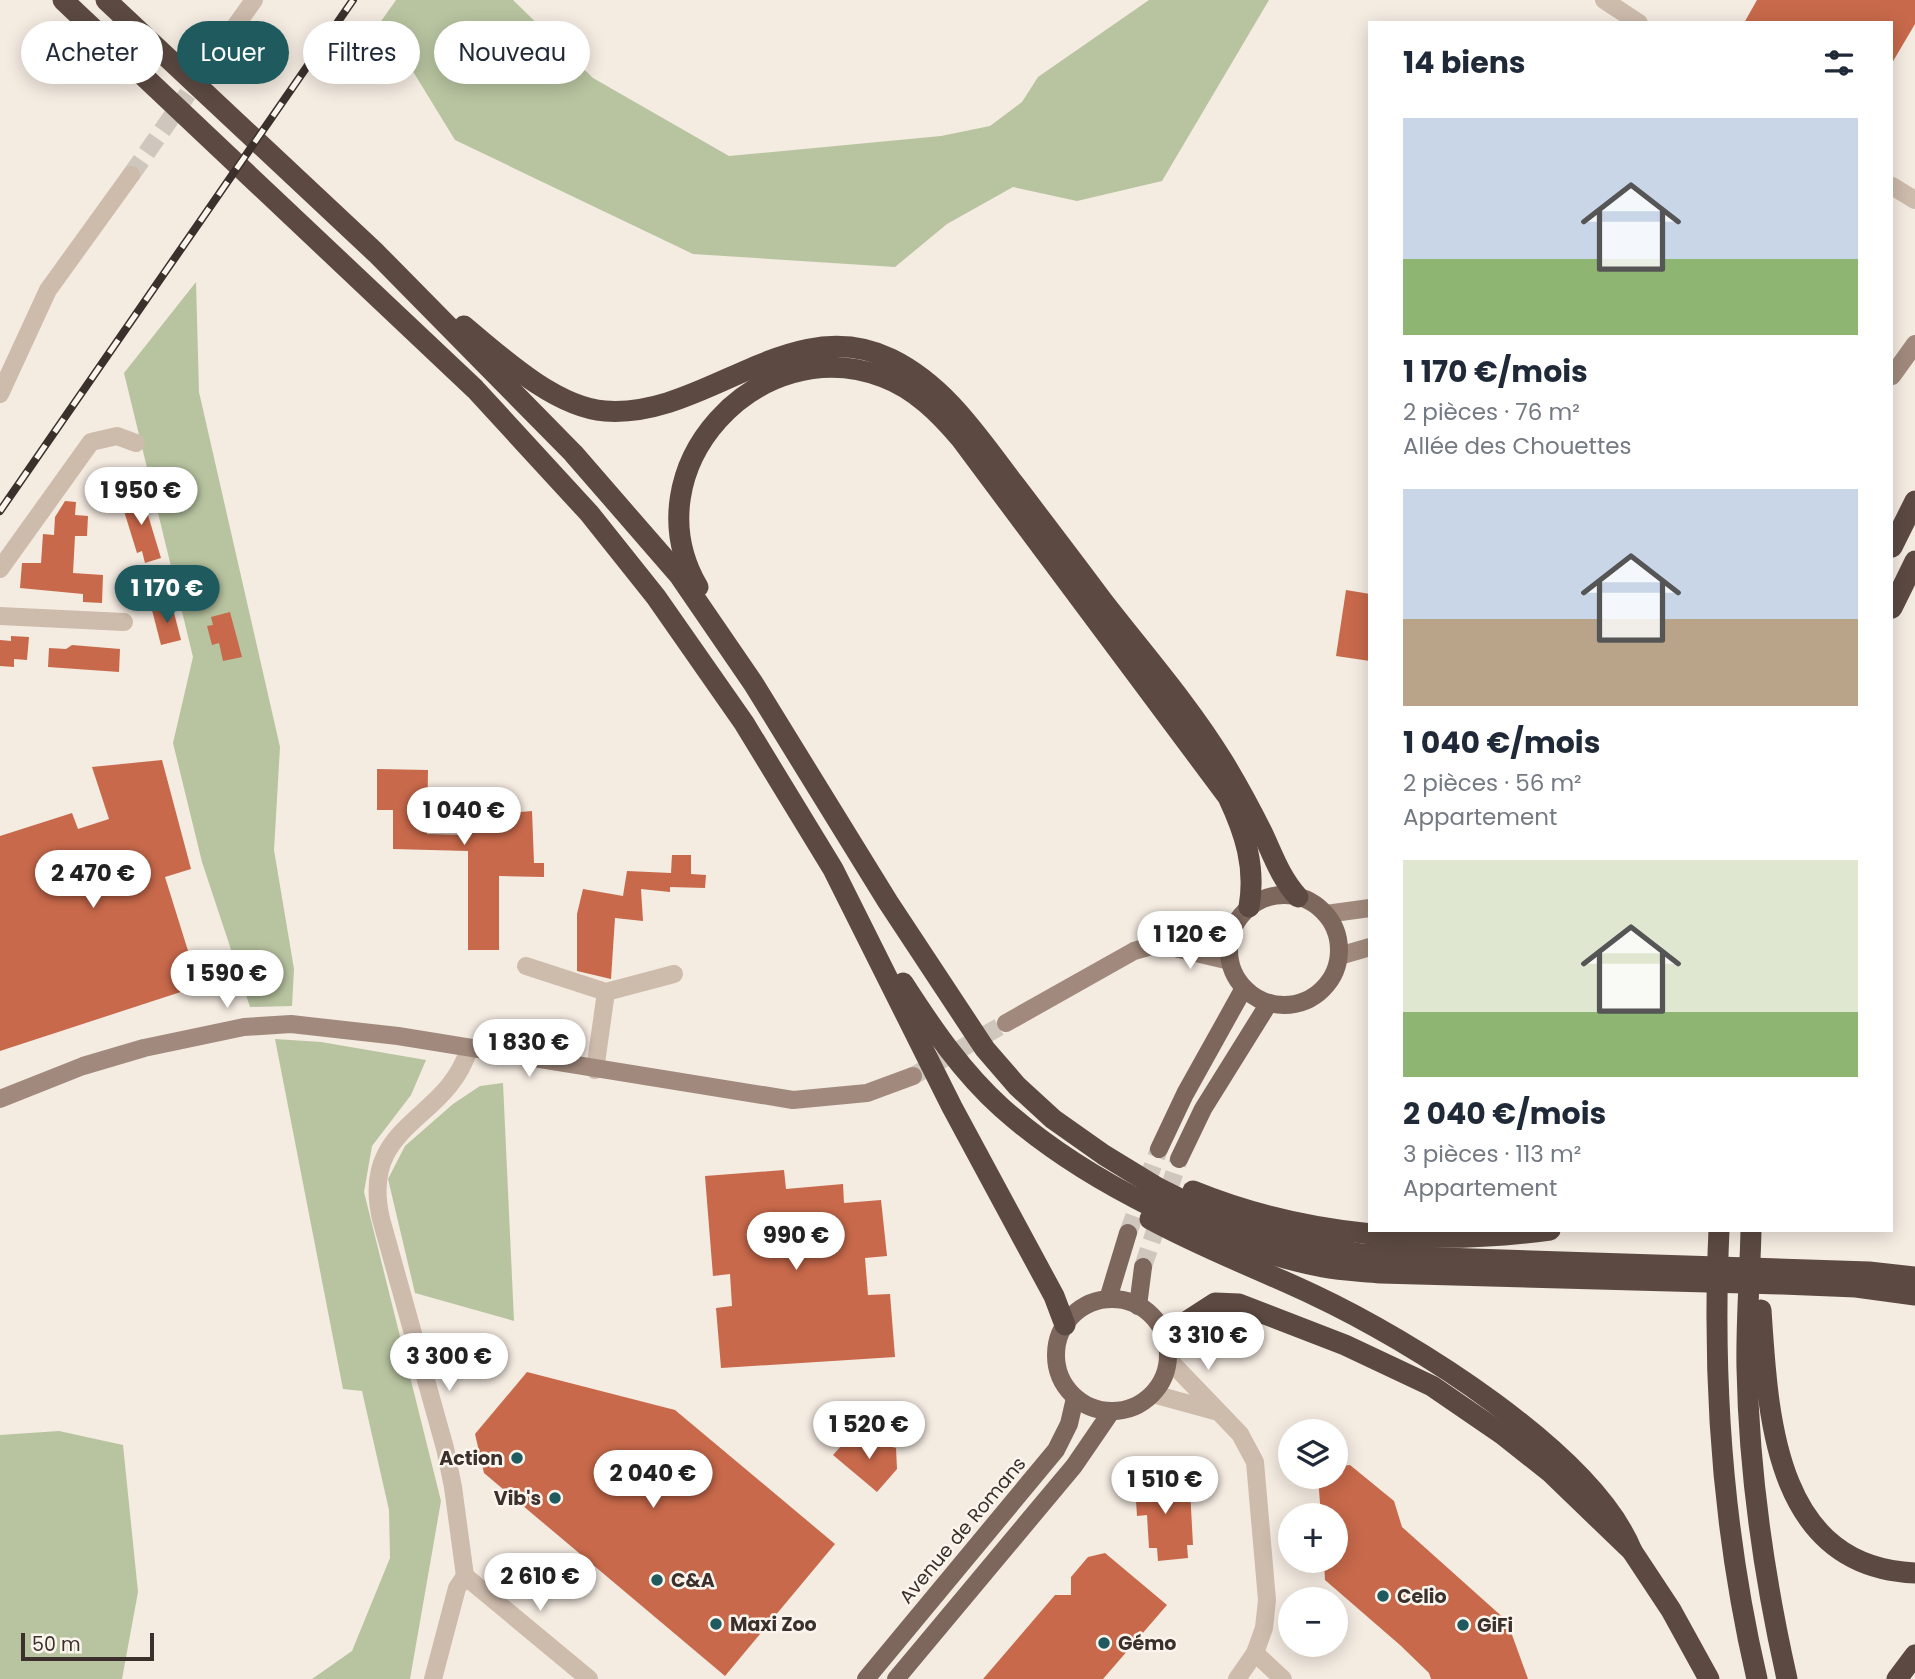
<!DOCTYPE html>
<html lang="fr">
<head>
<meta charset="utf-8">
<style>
	body { margin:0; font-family:Poppins,sans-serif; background:#f6f6f7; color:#1f2937; height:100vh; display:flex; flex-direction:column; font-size:26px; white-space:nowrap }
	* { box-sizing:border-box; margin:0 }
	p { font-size:23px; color:#747a83 }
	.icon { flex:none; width:38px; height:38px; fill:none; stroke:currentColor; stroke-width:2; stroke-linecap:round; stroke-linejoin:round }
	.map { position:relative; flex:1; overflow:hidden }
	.side { position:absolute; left:1368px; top:21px; width:525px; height:1211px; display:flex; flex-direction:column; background:#fff; border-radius:0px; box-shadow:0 4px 18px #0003 }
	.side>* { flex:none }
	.top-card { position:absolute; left:21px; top:21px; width:665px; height:63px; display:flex; gap:14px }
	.buttons { position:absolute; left:1278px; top:1419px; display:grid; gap:14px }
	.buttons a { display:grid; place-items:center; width:70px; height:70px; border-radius:50%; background:#fff; box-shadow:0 4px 18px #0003; font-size:35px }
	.scale { position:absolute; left:21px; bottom:18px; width:133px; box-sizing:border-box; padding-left:7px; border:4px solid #3b302b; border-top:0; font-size:19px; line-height:24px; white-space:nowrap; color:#3b302b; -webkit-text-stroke:5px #fbf5ee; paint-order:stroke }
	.price { position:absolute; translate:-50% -60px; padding:0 16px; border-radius:24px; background:#fff; color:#222; font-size:23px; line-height:46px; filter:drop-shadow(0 2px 4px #0008) }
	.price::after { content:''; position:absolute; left:50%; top:42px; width:21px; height:16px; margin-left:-10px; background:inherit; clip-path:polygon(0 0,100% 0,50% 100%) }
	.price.on { background:#1f5a5e; color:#fff }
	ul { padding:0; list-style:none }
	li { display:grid; align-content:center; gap:14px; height:371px; padding:0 35px }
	li span { display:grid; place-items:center; height:217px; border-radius:0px; color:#555 }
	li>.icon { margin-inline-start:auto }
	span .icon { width:126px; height:126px; fill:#fffc; stroke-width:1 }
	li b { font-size:30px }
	h2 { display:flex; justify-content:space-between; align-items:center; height:84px; padding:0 35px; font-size:30px }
	.tag { padding:0 24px; border-radius:32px; background:#fff; box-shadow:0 4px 18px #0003; font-size:24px; line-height:63px }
	.tag.on { background:#1f5a5e; color:#fff }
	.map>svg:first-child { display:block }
	.green { fill:#b8c4a0 }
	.building { fill:#c8694b }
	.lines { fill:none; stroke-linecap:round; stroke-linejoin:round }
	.street-tunnel { stroke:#cfc6bd; stroke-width:18; stroke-dasharray:18 9; stroke-linecap:butt }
	.secondary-tunnel { stroke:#cfc6bd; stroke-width:18; stroke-dasharray:18 9; stroke-linecap:butt }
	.primary-tunnel { stroke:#cfc6bd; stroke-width:18; stroke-dasharray:18 9; stroke-linecap:butt }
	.street { stroke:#cdbbac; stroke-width:18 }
	.secondary { stroke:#a18a7d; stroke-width:18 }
	.primary { stroke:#7d675c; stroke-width:18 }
	.highway { stroke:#5c4a42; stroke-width:21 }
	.rail-casing { stroke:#3b302b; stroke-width:8 }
	.rail { stroke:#fbf5ee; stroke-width:5; stroke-dasharray:16; stroke-linecap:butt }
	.poi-dot { fill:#1f5a5e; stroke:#fbf5ee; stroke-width:2.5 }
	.labels { text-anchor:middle; stroke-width:5; stroke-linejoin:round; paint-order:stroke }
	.poi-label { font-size:19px; font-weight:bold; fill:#3b302b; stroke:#fbf5ee; text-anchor:start }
	.street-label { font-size:19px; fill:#3b302b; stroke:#fbf5ee }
</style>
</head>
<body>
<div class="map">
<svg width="1915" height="1679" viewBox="0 0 1915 1679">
	<rect width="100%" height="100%" fill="#f4ebe1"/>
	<g class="green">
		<path d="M396,0H513L593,78L729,156L941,136L990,126L1022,102L1038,77L1149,0H1269L1162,181L1077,201L1013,187L947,224L895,267L693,254L455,140L398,47L377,27Z"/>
		<path d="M196,282L199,392L280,747L274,850L294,969L292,1006L250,1007L202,862L173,743L193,657L124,373Z"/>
		<path d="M275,1039L321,1042L426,1060L411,1095L372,1146L364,1192L441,1501L410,1679H312L352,1651L390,1558L389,1510L362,1391L343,1389Z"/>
		<path d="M503,1083L514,1321L415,1293L388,1179L405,1146L453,1104L480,1086Z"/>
		<path d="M59,1431L123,1445L138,1592L122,1679H0V1435Z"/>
	</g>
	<g class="building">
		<path d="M1757,0H1915V24L1892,63V23H1744Z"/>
		<path d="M141,492L161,558L145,563L142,551L137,553L120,498Z"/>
		<path d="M65,501L76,502L75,515L88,516L87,536H75L73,573L103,575L102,603L83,602V594L20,588L22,563H41L43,534L54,535L55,517Z"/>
		<path d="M1346,590L1370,594V661L1336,656Z"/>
		<path d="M172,605L181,640L161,645L152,610Z"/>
		<path d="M230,612L242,657L223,661L219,643L212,645L207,626L213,625L211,617Z"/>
		<path d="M11,636L29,637L27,660L14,659V667L0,666V640L11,641Z"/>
		<path d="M72,645L120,649L119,672L48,667L49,648L66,649Z"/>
		<path d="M162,760L191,869L165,877L199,986L0,1051V836L72,813L78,829L109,819L92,767Z"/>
		<path d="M377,769L428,770L427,834L464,835L463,817L532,811L534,863H544V877L499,876V950H468V851L393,849V810H377Z"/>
		<path d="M672,855H691V874L706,875L705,888L670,887V892L641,889L643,921L615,918L611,979L577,971V914L583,889L623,896L627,871L671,873Z"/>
		<path d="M784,1170L786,1189L843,1184L844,1203L881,1200L887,1256L865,1258L868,1295L890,1294L895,1357L721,1368L716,1308L732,1306L730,1274L713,1276L705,1176Z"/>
		<path d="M527,1372L675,1410L835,1544L725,1676L484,1473L475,1434Z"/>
		<path d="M850,1436L896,1448L897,1469L877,1492L833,1455Z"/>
		<path d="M1350,1465L1394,1501L1402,1527L1507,1621L1528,1679H1431L1429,1673L1400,1645L1325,1580L1324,1561H1335V1516H1321L1318,1477H1335V1467Z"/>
		<path d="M1158,1466L1168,1491L1190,1489L1193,1545H1187L1188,1558L1158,1561L1157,1548H1149L1147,1515L1137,1516L1135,1485L1147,1480L1143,1473Z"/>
		<path d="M1105,1553L1167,1605L1103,1679H983L1055,1595H1071V1577L1088,1557Z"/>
	</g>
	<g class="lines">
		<path class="street-tunnel" d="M131,175L224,42"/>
		<path class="secondary-tunnel" d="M913,1076L1006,1023"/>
		<g class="primary-tunnel">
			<path d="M1128,1233L1159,1149"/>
			<path d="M1143,1267L1179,1159"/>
		</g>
		<g class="street">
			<path d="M1604,0L1639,23"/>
			<path d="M224,42L254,0"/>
			<path d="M1892,186L1915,200"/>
			<path d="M0,394L48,290L131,175"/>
			<path d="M0,569L91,442L117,436L136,443"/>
			<path d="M0,616L124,622"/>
			<path d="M526,966L606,992L674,974"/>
			<path d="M595,1070L606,992"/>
			<path d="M1168,1359L1240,1434L1255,1462L1267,1600L1264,1628L1255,1653L1237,1679"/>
			<path d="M1153,1394L1215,1411"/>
			<path d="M465,1576L453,1487L445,1448L381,1219C359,1123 446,1123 469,1049"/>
			<path d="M465,1576L589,1679"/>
			<path d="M1255,1653L1283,1679"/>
			<path d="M433,1679L457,1588L465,1576"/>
		</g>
		<g class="secondary">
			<path d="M1892,376L1915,344"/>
			<path d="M1326,914L1370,908"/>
			<path d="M1162,945L1230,961"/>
			<path d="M1339,956L1370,947"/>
			<path d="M1006,1023L1134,951L1236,922"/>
			<path d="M0,1099L83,1066L144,1048L244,1027L291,1024L398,1036L793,1100L867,1093L913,1076"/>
		</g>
		<g class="primary">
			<circle cx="1284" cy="950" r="55"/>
			<path d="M1159,1149L1185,1094L1244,988"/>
			<path d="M1179,1159L1203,1109L1269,1003"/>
			<circle cx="1112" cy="1355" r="56"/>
			<path d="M1108,1299L1128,1233"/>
			<path d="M1138,1306L1143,1267"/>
			<path d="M866,1679L1056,1450L1069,1424L1075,1398"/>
			<path d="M896,1679L1074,1466L1111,1412"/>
		</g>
		<g class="highway">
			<path d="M63,0L475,389L589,513L656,597L744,723L833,869L952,1107L1054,1296L1065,1325"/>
			<path d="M106,0L376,253L573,453L679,575L753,683L888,902L985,1049L1017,1086L1053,1119L1104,1155L1158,1188L1208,1213L1264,1235L1307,1245L1362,1254L1443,1258L1869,1272L1915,1277"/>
			<path d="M464,326C501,357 555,407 605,411C705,419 791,310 891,359C946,386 979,438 1015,485C1044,523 1073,561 1102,600C1143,653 1188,704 1223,761C1237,784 1250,808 1262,832C1273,855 1280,877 1298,897"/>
			<path d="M1892,547L1915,501"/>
			<path d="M698,587C629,469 759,329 883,377C915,389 939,413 961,439L1228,797C1245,833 1256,867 1249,907"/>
			<path d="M1892,608L1915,561"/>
			<path d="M903,983C932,1028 962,1072 1002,1108C1084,1181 1215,1246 1323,1267C1342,1271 1362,1271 1381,1273L1782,1284L1856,1287L1915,1295"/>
			<path d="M1193,1191C1306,1237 1431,1246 1550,1230"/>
			<path d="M1150,1219C1203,1248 1259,1269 1314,1295C1410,1340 1592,1452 1632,1551"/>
			<path d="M1719,1230C1712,1380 1723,1533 1757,1679"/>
			<path d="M1751,1230C1750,1276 1746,1323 1747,1368C1749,1473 1764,1577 1787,1679"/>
			<path d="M1761,1310C1768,1416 1774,1567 1915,1573"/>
			<path d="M1164,1336L1215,1303L1239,1304L1345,1345L1432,1386L1502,1434L1550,1472L1632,1551L1671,1610L1709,1679"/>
			<path d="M1897,1679L1915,1655"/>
		</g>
		<defs>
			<path id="rail" d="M0,511L353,0"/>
		</defs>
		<use href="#rail" class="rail-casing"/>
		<use href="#rail" class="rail"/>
	</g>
	<g class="poi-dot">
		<circle cx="517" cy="1458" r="7"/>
		<circle cx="555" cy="1498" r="7"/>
		<circle cx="657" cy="1580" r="7"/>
		<circle cx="1383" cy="1596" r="7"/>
		<circle cx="716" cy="1624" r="7"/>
		<circle cx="1463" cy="1625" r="7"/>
		<circle cx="1104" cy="1643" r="7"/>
	</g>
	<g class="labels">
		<g class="poi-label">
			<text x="503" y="1465" text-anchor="end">Action</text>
			<text x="541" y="1505" text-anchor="end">Vib's</text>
			<text x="671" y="1587">C&amp;A</text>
			<text x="1397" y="1603">Celio</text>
			<text x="730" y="1631">Maxi Zoo</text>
			<text x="1477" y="1632">GiFi</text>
			<text x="1118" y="1650">Gémo</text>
		</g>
		<g class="street-label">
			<text transform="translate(962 1530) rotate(-50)" y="7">Avenue de Romans</text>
		</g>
	</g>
</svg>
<div class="buttons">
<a><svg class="icon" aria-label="layers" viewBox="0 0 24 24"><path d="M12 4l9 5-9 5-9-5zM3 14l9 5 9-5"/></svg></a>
<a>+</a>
<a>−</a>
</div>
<div class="scale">50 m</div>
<b class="price" style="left:141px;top:527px">1 950 €</b>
<b class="price on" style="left:167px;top:625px">1 170 €</b>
<b class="price" style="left:464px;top:847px">1 040 €</b>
<b class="price" style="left:93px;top:910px">2 470 €</b>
<b class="price" style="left:1190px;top:971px">1 120 €</b>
<b class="price" style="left:227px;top:1010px">1 590 €</b>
<b class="price" style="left:529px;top:1079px">1 830 €</b>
<b class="price" style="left:796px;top:1272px">990 €</b>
<b class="price" style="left:1208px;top:1372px">3 310 €</b>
<b class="price" style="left:449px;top:1393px">3 300 €</b>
<b class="price" style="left:869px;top:1461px">1 520 €</b>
<b class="price" style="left:653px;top:1510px">2 040 €</b>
<b class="price" style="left:1165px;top:1516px">1 510 €</b>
<b class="price" style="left:540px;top:1613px">2 610 €</b>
<div class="top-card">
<a class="tag">Acheter</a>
<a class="tag on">Louer</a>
<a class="tag">Filtres</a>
<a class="tag">Nouveau</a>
</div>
<section class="side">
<h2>14 biens<svg class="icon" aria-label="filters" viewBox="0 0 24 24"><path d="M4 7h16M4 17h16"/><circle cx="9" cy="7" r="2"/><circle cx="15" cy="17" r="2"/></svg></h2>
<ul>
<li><span style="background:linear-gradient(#c9d6e8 65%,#8fb573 0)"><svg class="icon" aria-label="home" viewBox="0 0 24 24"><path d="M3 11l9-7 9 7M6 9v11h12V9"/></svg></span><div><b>1 170 €/mois</b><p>2 pièces · 76 m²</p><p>Allée des Chouettes</p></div></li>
<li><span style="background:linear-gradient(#c9d6e8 60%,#b9a48a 0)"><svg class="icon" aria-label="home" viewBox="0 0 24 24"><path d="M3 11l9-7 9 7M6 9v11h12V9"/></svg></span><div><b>1 040 €/mois</b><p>2 pièces · 56 m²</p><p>Appartement</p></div></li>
<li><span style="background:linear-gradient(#dfe7d0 70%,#8fb573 0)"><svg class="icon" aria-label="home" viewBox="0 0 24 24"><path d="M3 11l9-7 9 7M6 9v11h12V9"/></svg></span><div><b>2 040 €/mois</b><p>3 pièces · 113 m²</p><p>Appartement</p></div></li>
</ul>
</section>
</div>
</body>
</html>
